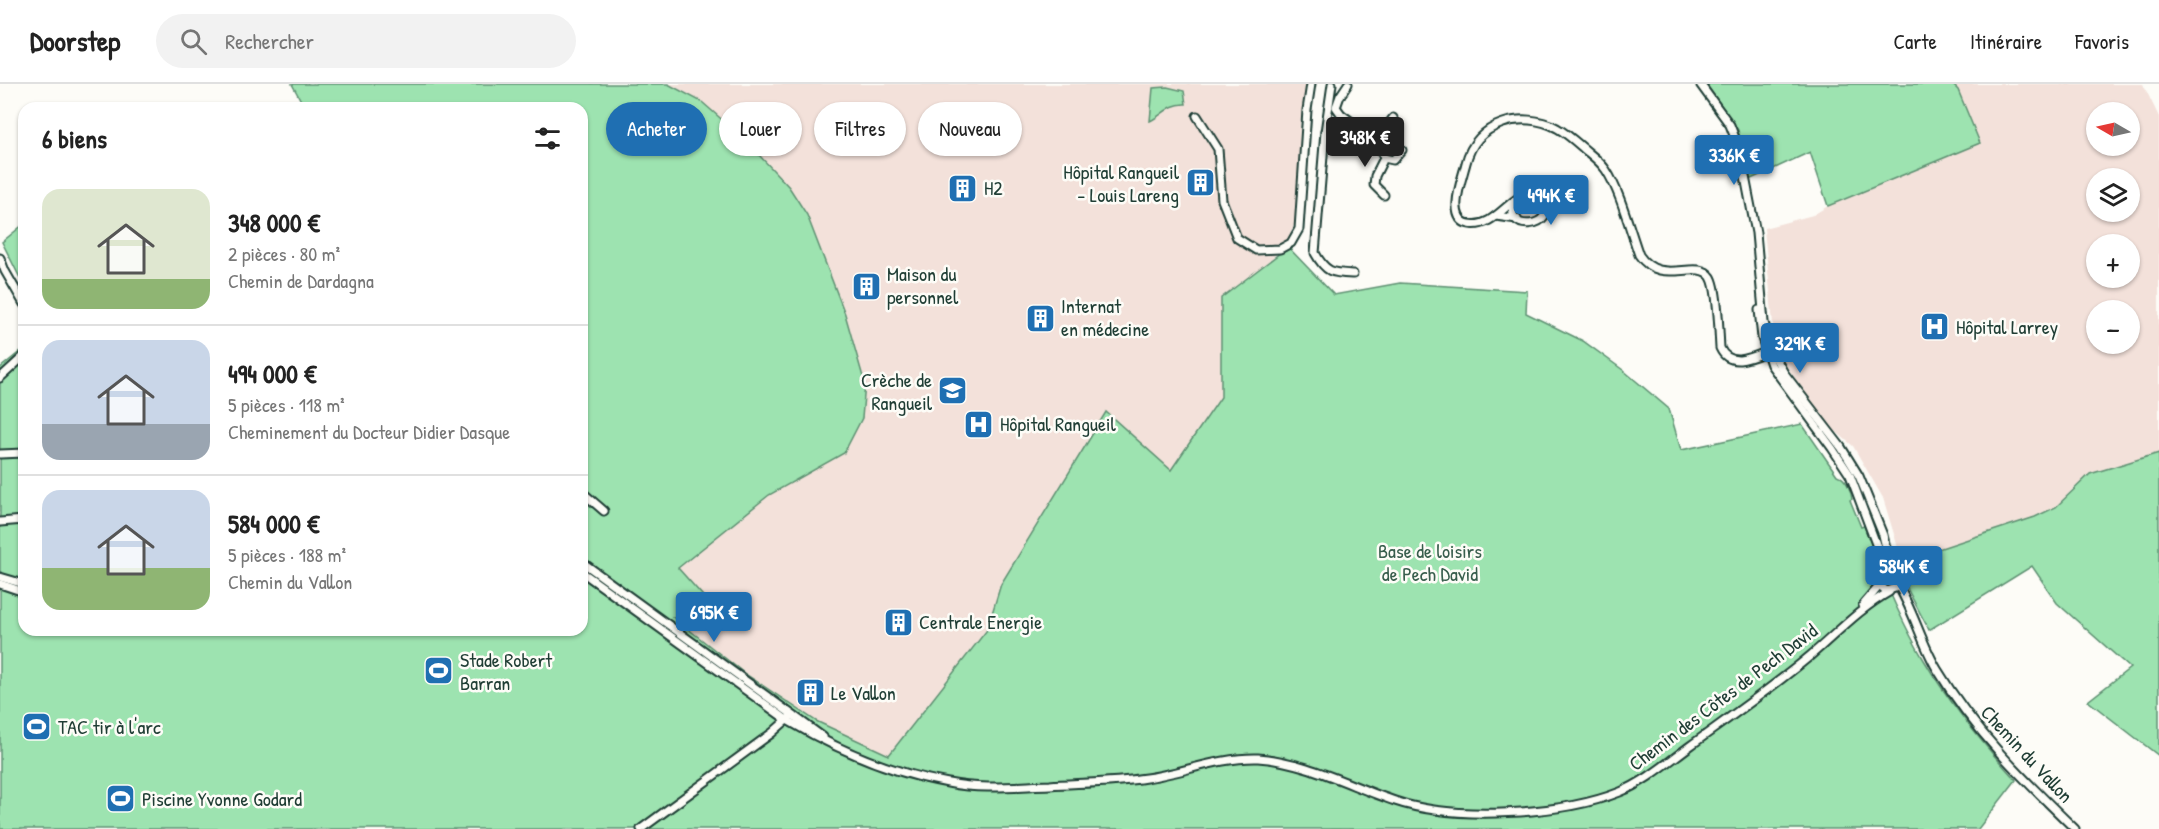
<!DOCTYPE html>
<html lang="fr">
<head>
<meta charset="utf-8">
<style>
	body { margin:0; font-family:"Patrick Hand",sans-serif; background:#f2f2f2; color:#222; height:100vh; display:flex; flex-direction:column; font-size:22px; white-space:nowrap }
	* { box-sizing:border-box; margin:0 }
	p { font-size:20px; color:#767676 }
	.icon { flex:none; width:33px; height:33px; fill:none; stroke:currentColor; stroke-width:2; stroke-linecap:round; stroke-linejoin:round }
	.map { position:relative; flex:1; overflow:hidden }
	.sheet { position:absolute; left:18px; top:18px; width:570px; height:534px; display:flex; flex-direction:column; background:#fff; border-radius:18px; box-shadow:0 2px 4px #0004 }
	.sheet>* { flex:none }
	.guide { position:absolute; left:606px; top:18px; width:570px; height:54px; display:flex; gap:12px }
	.needle { width:39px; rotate:279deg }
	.tools { position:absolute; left:2086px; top:18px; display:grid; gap:12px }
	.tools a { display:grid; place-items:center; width:54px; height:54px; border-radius:50%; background:#fff; box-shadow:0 2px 4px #0004; font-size:30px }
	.price { position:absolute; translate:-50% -51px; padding:0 14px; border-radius:6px; background:#1f6fb2; color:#fff; font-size:20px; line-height:39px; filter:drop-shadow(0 2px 3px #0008) }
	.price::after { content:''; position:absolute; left:50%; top:36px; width:18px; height:14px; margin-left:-9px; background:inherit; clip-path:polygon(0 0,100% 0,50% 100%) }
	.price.on { background:#222; color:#fff }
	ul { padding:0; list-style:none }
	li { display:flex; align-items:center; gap:18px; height:150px; padding:0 24px }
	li+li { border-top:2px solid #e0e0e0 }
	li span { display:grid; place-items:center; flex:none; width:168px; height:120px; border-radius:18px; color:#555 }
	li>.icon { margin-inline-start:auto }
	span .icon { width:72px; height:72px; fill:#fffc; stroke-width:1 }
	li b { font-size:26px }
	h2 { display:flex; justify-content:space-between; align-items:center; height:72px; padding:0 24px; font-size:26px }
	.pill { padding:0 21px; border-radius:27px; background:#fff; box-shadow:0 2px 4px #0004; font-size:21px; line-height:54px }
	.pill.on { background:#1f6fb2; color:#fff }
	header { display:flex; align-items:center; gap:36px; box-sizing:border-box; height:84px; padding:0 30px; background:#fff; border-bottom:2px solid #e0e0e0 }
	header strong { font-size:28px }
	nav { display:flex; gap:33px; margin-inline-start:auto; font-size:21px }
	.search { width:420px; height:54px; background:#f2f2f2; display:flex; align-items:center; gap:15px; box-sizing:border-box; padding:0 21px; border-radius:33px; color:#767676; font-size:22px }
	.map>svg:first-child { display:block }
	.built { fill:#f3e1da; fill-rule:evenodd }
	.green { fill:#9de3b0; stroke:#5e9072; stroke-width:1.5 }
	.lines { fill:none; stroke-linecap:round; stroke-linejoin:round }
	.street-casing { stroke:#1f3d34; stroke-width:11 }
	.street { stroke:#fdfcf7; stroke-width:7 }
	.labels { text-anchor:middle; stroke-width:5; stroke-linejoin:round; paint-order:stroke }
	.poi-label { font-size:20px; fill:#1f3d34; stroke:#fdfcf7; text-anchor:start }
	.park-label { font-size:20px; fill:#385e4d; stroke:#fdfcf7 }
	.street-label { font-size:20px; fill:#1f3d34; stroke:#fdfcf7 }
</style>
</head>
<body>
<header>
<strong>Doorstep</strong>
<div class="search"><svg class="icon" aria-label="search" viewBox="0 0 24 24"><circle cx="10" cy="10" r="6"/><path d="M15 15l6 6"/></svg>Rechercher</div>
<nav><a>Carte</a><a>Itinéraire</a><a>Favoris</a></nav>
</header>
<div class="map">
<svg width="2159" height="745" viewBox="0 0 2159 745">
	<rect width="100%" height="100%" fill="#fdfcf7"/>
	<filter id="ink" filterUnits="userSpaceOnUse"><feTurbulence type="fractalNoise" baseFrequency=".0167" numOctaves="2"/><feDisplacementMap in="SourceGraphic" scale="12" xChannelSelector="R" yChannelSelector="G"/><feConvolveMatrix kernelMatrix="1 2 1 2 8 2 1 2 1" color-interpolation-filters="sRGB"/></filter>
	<g filter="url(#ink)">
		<g class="built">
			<path d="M668,0H1306L1300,40L1298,132L1287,157L1271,176L1221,214V313L1171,387L1107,328L1078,544L987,547L889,671L816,637L744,589L672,532L727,540L678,484L769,411L844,369L862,334L865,300L845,230L807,131L789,103L702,18Z"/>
			<path d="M1952,0H2143L2159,33V369L2075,403L2056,423L2035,433L1899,478L1897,460L1883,414L1853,362L1826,339L1783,277L1775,261L1764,144L1813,131L1828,122L1980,59L1958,6ZM2097,28H2130V62H2097ZM2097,94H2130V128H2097ZM2097,160H2130V194H2097ZM2097,226H2130V260H2097Z"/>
		</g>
		<g class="green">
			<path d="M292,0H668L702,18L744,55L789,103L807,131L845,230L865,300L862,334L844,369L769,411L678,484L728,540L673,533L744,589L816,637L889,671L987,546L1001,500L1106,328L1171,386L1221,313V214L1288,163L1334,211L1400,199L1527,207L1526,229L1583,257L1623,286L1669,325L1681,366L1802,340L1837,391C1846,394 1851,406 1852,415L1850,416L1861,443L1864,442L1872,462L1871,464C1887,502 1903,541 1924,576C1950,620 1982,659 2016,696L1978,745H0V284L22,266L24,262V546H582V24H305Z"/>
			<path d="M1706,0H1952L1958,6L1980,59L1828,122L1810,68L1749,96L1738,46Z"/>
			<path d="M1167,3L1184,7L1186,20C1170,19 1163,31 1150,37L1153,4Z"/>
			<path d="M24,140V202L2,158Z"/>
			<path d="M2159,369V672L2088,617L2130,584L2057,519L2032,482L1929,546L1908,506L1899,478L2035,433L2056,423L2090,390Z"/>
		</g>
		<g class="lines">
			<defs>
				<g id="street">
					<path d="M1332,0L1325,48L1315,169C1326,189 1332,189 1353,190"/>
					<path d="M1348,0L1340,12L1336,23L1341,30L1360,44V52"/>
					<path d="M1700,0L1730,41L1740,67L1756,149L1764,238L1771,266L1784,289L1841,363L1859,392L1883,451L1893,493"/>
					<path d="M1197,32L1218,65L1222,116L1237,154L1256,166L1280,165L1291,159L1299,145L1307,26L1311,0"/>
					<path d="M1325,48C1333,49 1341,51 1349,52C1373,55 1374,44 1384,74L1375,92L1374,101L1384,111"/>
					<path d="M1377,56L1393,34"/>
					<path d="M1384,74L1393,76L1402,66"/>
					<path d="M1516,116C1498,152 1563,143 1541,116C1537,111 1530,109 1524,111C1508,116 1492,145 1469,140C1446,135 1462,95 1466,79C1476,38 1522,26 1557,44C1566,49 1575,57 1583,64C1591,71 1600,77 1606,86C1620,107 1630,146 1639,171C1661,204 1697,173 1711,193C1718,204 1719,249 1720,264C1730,286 1755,272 1771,266"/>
					<path d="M1496,132L1517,135"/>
					<path d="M0,174L5,187L24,220"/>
					<path d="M1759,226L1762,254L1771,281L1832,364L1850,391L1882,476L1884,485L1881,502L1886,507L1895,504L1896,498L1893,493L1888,492L1883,495"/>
					<path d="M0,294L24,272"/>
					<path d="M0,370L24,369"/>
					<path d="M582,408L604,427"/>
					<path d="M0,438L24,436"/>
					<path d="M582,478L823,653"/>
					<path d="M582,488L787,636C836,665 891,689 948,699C982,706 1016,702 1050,701C1082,699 1114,699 1146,694C1182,689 1220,673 1258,674C1305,677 1350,702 1395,717C1454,737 1562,731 1620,708C1645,698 1668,678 1690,662C1730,633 1772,604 1810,572C1836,550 1859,525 1889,508"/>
					<path d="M0,493L24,500"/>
					<path d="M1896,498C1913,525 1921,558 1937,585C1974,647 2024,696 2075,745"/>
					<path d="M0,500L24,508"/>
					<path d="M1863,521L1881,500"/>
					<path d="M641,745L772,649L790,633"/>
				</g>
			</defs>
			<use href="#street" class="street-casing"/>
			<use href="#street" class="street"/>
		</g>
	</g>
	<defs>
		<symbol id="building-square" viewBox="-11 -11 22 22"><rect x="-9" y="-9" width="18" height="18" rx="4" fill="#1f6fb2" stroke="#fdfcf7"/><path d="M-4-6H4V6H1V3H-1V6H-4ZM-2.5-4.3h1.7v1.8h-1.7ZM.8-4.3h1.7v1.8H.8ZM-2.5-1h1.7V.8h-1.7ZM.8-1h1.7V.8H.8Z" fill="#fff"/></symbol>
		<symbol id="hospital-square" viewBox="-11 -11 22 22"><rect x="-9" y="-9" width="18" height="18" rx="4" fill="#1f6fb2" stroke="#fdfcf7"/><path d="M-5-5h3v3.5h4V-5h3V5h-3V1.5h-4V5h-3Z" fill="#fff"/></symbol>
		<symbol id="school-square" viewBox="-11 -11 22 22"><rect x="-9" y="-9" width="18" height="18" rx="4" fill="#1f6fb2" stroke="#fdfcf7"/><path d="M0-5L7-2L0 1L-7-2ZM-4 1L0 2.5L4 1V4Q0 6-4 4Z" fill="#fff"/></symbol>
		<symbol id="stadium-square" viewBox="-11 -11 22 22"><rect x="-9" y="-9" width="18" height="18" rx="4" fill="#1f6fb2" stroke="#fdfcf7"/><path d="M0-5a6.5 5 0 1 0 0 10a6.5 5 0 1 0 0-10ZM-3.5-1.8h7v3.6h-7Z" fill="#fff"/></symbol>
	</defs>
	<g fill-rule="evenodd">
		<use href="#building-square" x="1184" y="82" width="33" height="33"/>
		<use href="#building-square" x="946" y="88" width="33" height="33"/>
		<use href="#building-square" x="850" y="186" width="33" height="33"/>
		<use href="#building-square" x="1024" y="218" width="33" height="33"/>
		<use href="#hospital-square" x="1918" y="226" width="33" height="33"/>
		<use href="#school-square" x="936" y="290" width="33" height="33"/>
		<use href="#hospital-square" x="962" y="324" width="33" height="33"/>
		<use href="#building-square" x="882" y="522" width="33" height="33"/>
		<use href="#stadium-square" x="422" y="570" width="33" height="33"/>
		<use href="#building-square" x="794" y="592" width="33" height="33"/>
		<use href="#stadium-square" x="20" y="626" width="33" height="33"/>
		<use href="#stadium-square" x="104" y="698" width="33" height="33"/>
	</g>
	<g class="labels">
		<g class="poi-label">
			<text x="1179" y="95" text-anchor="end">Hôpital Rangueil<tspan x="1179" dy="23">- Louis Lareng</tspan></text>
			<text x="984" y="111">H2</text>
			<text x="887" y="197">Maison du<tspan x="887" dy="23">personnel</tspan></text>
			<text x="1061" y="229">Internat<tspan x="1061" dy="23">en médecine</tspan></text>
			<text x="1956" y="250">Hôpital Larrey</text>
			<text x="932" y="303" text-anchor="end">Crèche de<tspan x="932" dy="23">Rangueil</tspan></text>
			<text x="1000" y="347">Hôpital Rangueil</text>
			<text x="919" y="545">Centrale Energie</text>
			<text x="460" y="583">Stade Robert<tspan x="460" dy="23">Barran</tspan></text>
			<text x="831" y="616">Le Vallon</text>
			<text x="58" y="650">TAC tir à l'arc</text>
			<text x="142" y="722">Piscine Yvonne Godard</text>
		</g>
		<g class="park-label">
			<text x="1430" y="474">Base de loisirs<tspan x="1430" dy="23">de Pech David</tspan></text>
		</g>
		<g class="street-label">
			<text transform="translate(1723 613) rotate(-37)" y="7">Chemin des Côtes de Pech David</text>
			<text transform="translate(2027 670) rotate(47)" y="7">Chemin du Vallon</text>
		</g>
	</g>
</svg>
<div class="tools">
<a><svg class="needle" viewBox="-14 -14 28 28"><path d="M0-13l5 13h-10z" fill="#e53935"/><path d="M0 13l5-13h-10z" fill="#767676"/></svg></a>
<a><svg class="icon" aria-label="layers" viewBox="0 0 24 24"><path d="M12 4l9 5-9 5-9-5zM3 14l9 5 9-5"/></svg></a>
<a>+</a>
<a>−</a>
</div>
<b class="price on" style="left:1365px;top:84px">348K €</b>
<b class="price" style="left:1734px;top:102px">336K €</b>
<b class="price" style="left:1551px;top:142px">494K €</b>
<b class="price" style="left:1800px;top:290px">329K €</b>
<b class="price" style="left:1904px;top:513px">584K €</b>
<b class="price" style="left:714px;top:559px">695K €</b>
<div class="guide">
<a class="pill on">Acheter</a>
<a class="pill">Louer</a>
<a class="pill">Filtres</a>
<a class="pill">Nouveau</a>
</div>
<section class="sheet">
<h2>6 biens<svg class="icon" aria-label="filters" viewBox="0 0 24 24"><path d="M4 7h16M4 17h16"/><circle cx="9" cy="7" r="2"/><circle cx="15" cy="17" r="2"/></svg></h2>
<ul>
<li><span style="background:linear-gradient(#dfe7d0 75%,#8fb573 0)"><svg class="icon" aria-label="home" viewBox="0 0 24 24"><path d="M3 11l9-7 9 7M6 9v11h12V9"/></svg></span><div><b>348 000 €</b><p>2 pièces · 80 m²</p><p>Chemin de Dardagna</p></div></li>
<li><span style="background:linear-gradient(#c9d6e8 70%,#9aa5b1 0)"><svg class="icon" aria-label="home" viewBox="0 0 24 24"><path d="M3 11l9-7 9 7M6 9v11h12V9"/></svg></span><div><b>494 000 €</b><p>5 pièces · 118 m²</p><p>Cheminement du Docteur Didier Dasque</p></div></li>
<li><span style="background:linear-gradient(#c9d6e8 65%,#8fb573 0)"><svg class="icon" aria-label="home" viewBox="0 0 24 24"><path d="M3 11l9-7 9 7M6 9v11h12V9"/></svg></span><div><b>584 000 €</b><p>5 pièces · 188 m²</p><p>Chemin du Vallon</p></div></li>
</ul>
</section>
</div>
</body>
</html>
